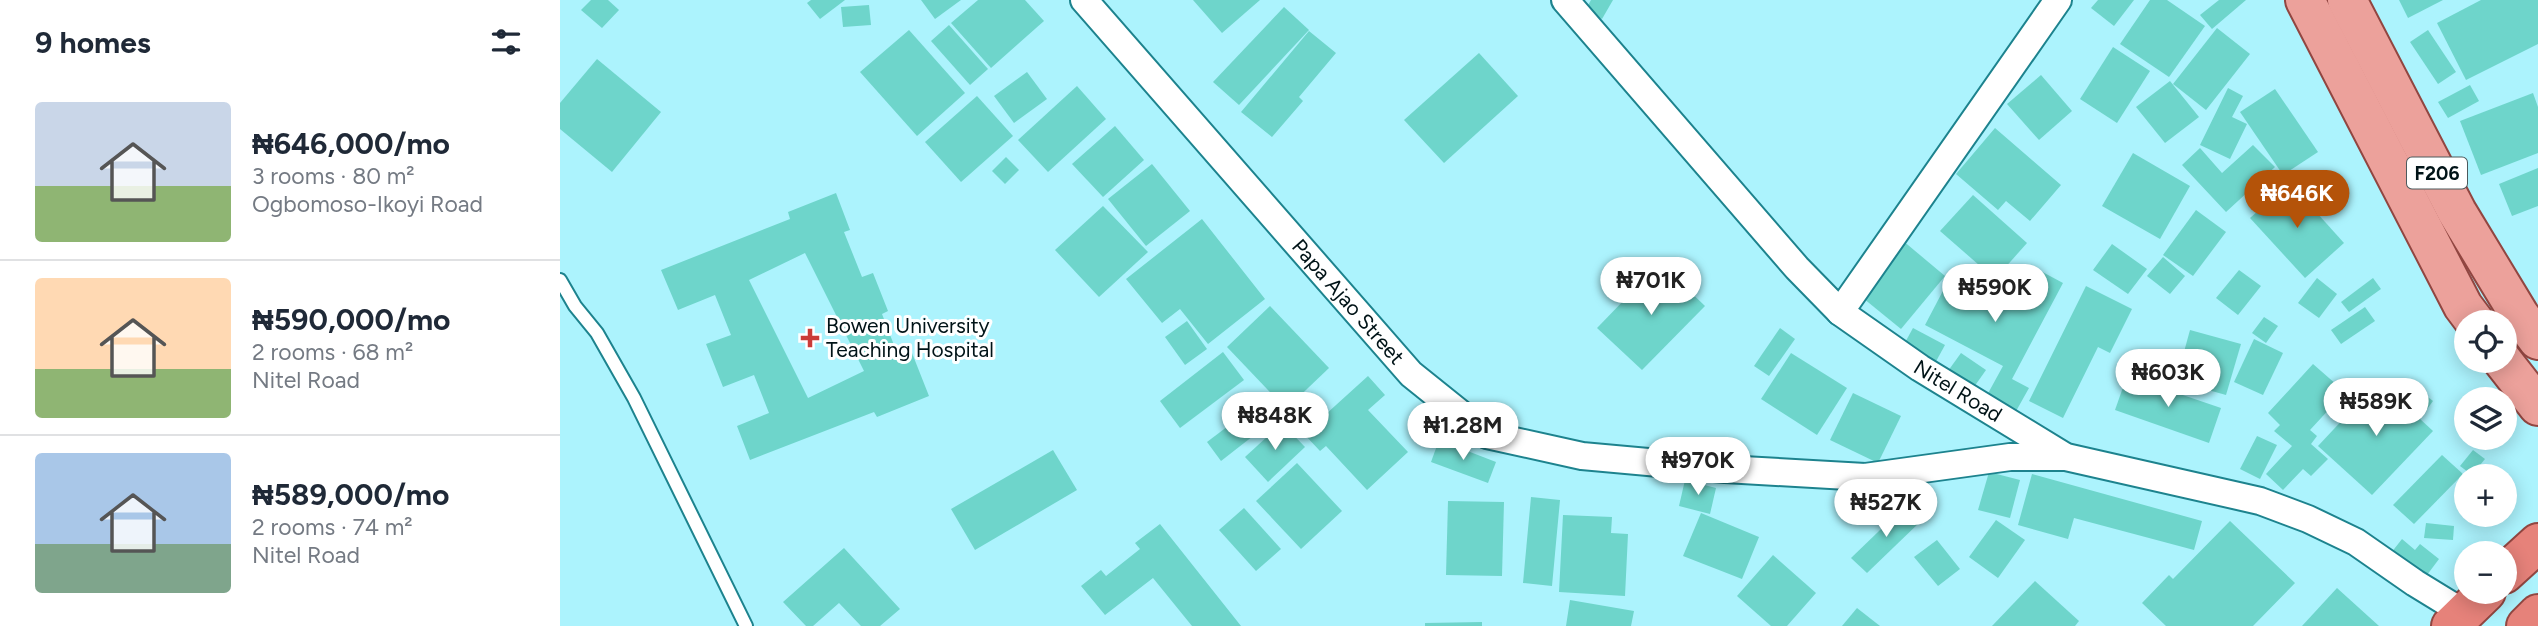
<!DOCTYPE html>
<html lang="en">
<head>
<meta charset="utf-8">
<style>
	body { margin:0; font-family:Figtree,sans-serif; background:#f6f6f7; color:#1f2937; height:100vh; display:flex; flex-direction:column; font-size:26px; white-space:nowrap }
	* { box-sizing:border-box; margin:0 }
	p { font-size:23px; color:#747a83 }
	.icon { flex:none; width:38px; height:38px; fill:none; stroke:currentColor; stroke-width:2; stroke-linecap:round; stroke-linejoin:round }
	.map { position:relative; flex:1; overflow:hidden }
	.drawer { display:flex; flex-direction:column; background:#fff; width:560px }
	.drawer>* { flex:none }
	.buttons { position:absolute; left:1894px; top:310px; display:grid; gap:14px }
	.buttons a { display:grid; place-items:center; width:63px; height:63px; border-radius:50%; background:#fff; box-shadow:0 4px 18px #0003; font-size:35px }
	.price { position:absolute; translate:-50% -60px; padding:0 16px; border-radius:24px; background:#fff; color:#222; font-size:23px; line-height:46px; filter:drop-shadow(0 2px 4px #0008) }
	.price::after { content:''; position:absolute; left:50%; top:42px; width:21px; height:16px; margin-left:-10px; background:inherit; clip-path:polygon(0 0,100% 0,50% 100%) }
	.price.selected { background:#b45309; color:#fff }
	ul { padding:0; list-style:none }
	li { display:flex; align-items:center; gap:21px; height:175px; padding:0 35px }
	li+li { border-top:2px solid #e0e1e3 }
	li span { display:grid; place-items:center; flex:none; width:196px; height:140px; border-radius:7px; color:#555 }
	li>.icon { margin-inline-start:auto }
	span .icon { width:84px; height:84px; fill:#fffc; stroke-width:1 }
	li b { font-size:30px }
	h2 { display:flex; justify-content:space-between; align-items:center; height:84px; padding:0 35px; font-size:30px }
	main { display:flex; flex:1; min-height:0 }
	.map>svg:first-child { display:block }
	.building { fill:#6ed5cb; fill-rule:evenodd }
	.lines { fill:none; stroke-linecap:round; stroke-linejoin:round }
	.service-casing { stroke:#1d838e; stroke-width:16 }
	.minor-casing { stroke:#1d838e; stroke-width:30 }
	.primary-casing { stroke:#914641; stroke-width:42 }
	.trunk-casing { stroke:#914641; stroke-width:42 }
	.service { stroke:#fff; stroke-width:12 }
	.minor { stroke:#fff; stroke-width:26 }
	.primary { stroke:#eca19b; stroke-width:38 }
	.trunk { stroke:#e6827a; stroke-width:38 }
	.poi-dot { fill:#ca3c37; stroke:#fff; stroke-width:2.5 }
	.labels { text-anchor:middle; stroke-width:6; stroke-linejoin:round; paint-order:stroke }
	.shield { fill:#fff; stroke:#4c5a5d; stroke-width:2 }
	.shield-label { font-size:19px; font-weight:bold; fill:#001317 }
	.street-label { font-size:21px; fill:#001317; stroke:#fff }
	.poi-label { font-size:21px; fill:#001317; stroke:#fff; text-anchor:start }
</style>
</head>
<body>
<main>
<section class="drawer">
<h2>9 homes<svg class="icon" aria-label="filters" viewBox="0 0 24 24"><path d="M4 7h16M4 17h16"/><circle cx="9" cy="7" r="2"/><circle cx="15" cy="17" r="2"/></svg></h2>
<ul>
<li><span style="background:linear-gradient(#c9d6e8 60%,#8fb573 0)"><svg class="icon" aria-label="home" viewBox="0 0 24 24"><path d="M3 11l9-7 9 7M6 9v11h12V9"/></svg></span><div><b>₦646,000/mo</b><p>3 rooms · 80 m²</p><p>Ogbomoso-Ikoyi Road</p></div></li>
<li><span style="background:linear-gradient(#ffd9b3 65%,#8fb573 0)"><svg class="icon" aria-label="home" viewBox="0 0 24 24"><path d="M3 11l9-7 9 7M6 9v11h12V9"/></svg></span><div><b>₦590,000/mo</b><p>2 rooms · 68 m²</p><p>Nitel Road</p></div></li>
<li><span style="background:linear-gradient(#a9c7e8 65%,#7fa58c 0)"><svg class="icon" aria-label="home" viewBox="0 0 24 24"><path d="M3 11l9-7 9 7M6 9v11h12V9"/></svg></span><div><b>₦589,000/mo</b><p>2 rooms · 74 m²</p><p>Nitel Road</p></div></li>
</ul>
</section>
<div class="map">
<svg width="1978" height="626" viewBox="0 0 1978 626">
	<rect width="100%" height="100%" fill="#acf3fd"/>
	<g class="building">
		<path d="M31,0H48L59,10L42,28L21,10Z"/>
		<path d="M251,0H285L260,19L247,3Z"/>
		<path d="M361,0H401L375,19Z"/>
		<path d="M418,0H465L484,21L431,68L391,23Z"/>
		<path d="M633,0H700L662,33Z"/>
		<path d="M1031,0H1053L1042,19L1026,9Z"/>
		<path d="M1538,0H1574L1554,26L1531,8Z"/>
		<path d="M1590,0H1607L1645,26L1609,77L1560,44Z"/>
		<path d="M1659,0H1686L1652,29L1640,15Z"/>
		<path d="M1839,0H1883L1848,18Z"/>
		<path d="M1921,0H1978V44L1906,80L1877,23Z"/>
		<path d="M309,5L311,25L283,27L281,7Z"/>
		<path d="M724,7L749,30L679,105L653,82Z"/>
		<path d="M389,25L428,69L410,85L371,41Z"/>
		<path d="M1657,28L1690,54L1646,110L1613,84Z"/>
		<path d="M349,30L405,93L357,136L300,72Z"/>
		<path d="M1868,30L1896,72L1878,84L1850,42Z"/>
		<path d="M749,31L776,53L739,97L743,101L712,137L681,112Z"/>
		<path d="M1553,47L1590,71L1557,123L1520,99Z"/>
		<path d="M919,53L958,96L884,163L844,120Z"/>
		<path d="M37,59L101,112L52,172L0,129V103Z"/>
		<path d="M467,72L487,99L454,123L434,96Z"/>
		<path d="M1481,75L1512,111L1479,140L1447,104Z"/>
		<path d="M1610,81L1639,117L1605,143L1576,107Z"/>
		<path d="M1910,85L1919,101L1888,118L1878,102Z"/>
		<path d="M517,86L546,119L488,172L458,140Z"/>
		<path d="M1668,88L1683,96L1672,117L1687,124L1670,159L1640,145Z"/>
		<path d="M1715,89L1758,152L1723,175L1680,112Z"/>
		<path d="M1973,93L1978,107V153L1921,175L1900,121Z"/>
		<path d="M417,96L453,136L401,182L365,142Z"/>
		<path d="M555,126L584,160L543,197L512,164Z"/>
		<path d="M1435,128L1501,185L1470,221L1446,201L1438,210L1396,174Z"/>
		<path d="M1693,145L1715,167L1666,212L1622,165L1640,148L1662,173Z"/>
		<path d="M1573,153L1630,186L1600,239L1542,206Z"/>
		<path d="M446,157L459,170L445,184L432,171Z"/>
		<path d="M592,164L630,211L586,246L548,199Z"/>
		<path d="M1978,168V206L1952,216L1939,184Z"/>
		<path d="M1730,183L1784,243L1745,278L1690,218Z"/>
		<path d="M276,193L290,230L284,232L302,277L313,273L328,311L322,314L339,358L352,353L369,396L317,417L314,412L190,460L177,426L209,413L194,375L163,387L146,344L171,335L155,295L118,310L101,270L230,219L228,212ZM245,253L304,371L248,398L189,280Z"/>
		<path d="M1413,195L1467,243L1435,279L1380,231Z"/>
		<path d="M543,206L588,252L539,297L495,250Z"/>
		<path d="M1636,210L1666,232L1633,276L1603,255Z"/>
		<path d="M642,219L705,299L648,344L620,309L602,323L566,279Z"/>
		<path d="M1342,240L1385,276L1341,329L1298,294Z"/>
		<path d="M1552,244L1587,269L1568,294L1533,270Z"/>
		<path d="M1603,257L1625,276L1610,294L1587,276Z"/>
		<path d="M1100,263L1145,306L1082,370L1037,328Z"/>
		<path d="M1396,266L1458,299L1475,268L1503,283L1452,379L1469,388L1455,413L1426,397L1443,366L1365,325Z"/>
		<path d="M1679,270L1701,286L1678,315L1656,298Z"/>
		<path d="M1757,278L1777,294L1759,318L1738,303Z"/>
		<path d="M1813,278L1821,289L1789,312L1781,302Z"/>
		<path d="M1526,286L1572,309L1550,353L1538,347L1503,418L1469,401Z"/>
		<path d="M710,306L769,368L726,409L667,347Z"/>
		<path d="M1805,307L1815,321L1781,344L1771,330Z"/>
		<path d="M1704,317L1718,326L1706,343L1692,333Z"/>
		<path d="M627,321L647,349L625,365L605,337Z"/>
		<path d="M1220,328L1235,339L1209,376L1194,366Z"/>
		<path d="M1353,328L1385,345L1374,365L1342,348Z"/>
		<path d="M1630,330L1681,344L1666,395L1616,381Z"/>
		<path d="M1694,339L1723,353L1703,395L1674,382Z"/>
		<path d="M663,352L684,380L620,428L600,401Z"/>
		<path d="M1231,353L1287,388L1257,435L1201,399Z"/>
		<path d="M1401,353L1426,370L1414,387L1388,371Z"/>
		<path d="M1753,364L1785,392L1750,430L1757,436L1751,444L1768,459L1751,476L1743,469L1723,490L1706,474L1732,446L1714,431L1720,425L1708,413Z"/>
		<path d="M808,376L825,395L808,410L848,452L807,490L766,446L760,451L744,434Z"/>
		<path d="M1567,376L1661,408L1649,443L1555,410Z"/>
		<path d="M1819,381L1873,431L1812,495L1758,446Z"/>
		<path d="M1859,390L1873,401L1865,412L1850,401Z"/>
		<path d="M1293,393L1341,416L1318,463L1270,440Z"/>
		<path d="M701,401L715,419L661,461L647,442Z"/>
		<path d="M722,423L745,447L708,482L685,457Z"/>
		<path d="M1697,436L1717,445L1700,479L1680,469Z"/>
		<path d="M879,440L936,462L928,483L871,462Z"/>
		<path d="M493,450L517,490L415,550L391,509Z"/>
		<path d="M1913,450L1925,459L1912,475L1900,466Z"/>
		<path d="M1882,455L1903,474L1854,524L1833,505Z"/>
		<path d="M737,463L782,511L741,549L696,501Z"/>
		<path d="M1429,472L1460,480L1450,518L1418,510Z"/>
		<path d="M1472,474L1642,521L1634,550L1514,518L1508,539L1458,525Z"/>
		<path d="M1125,480L1156,488L1150,514L1119,506Z"/>
		<path d="M971,497L1000,500L992,586L963,583Z"/>
		<path d="M888,501L944,502L942,576L886,575Z"/>
		<path d="M1346,505L1361,521L1307,573L1291,558Z"/>
		<path d="M684,508L721,549L696,571L659,530Z"/>
		<path d="M1141,513L1199,537L1182,579L1123,556Z"/>
		<path d="M1003,515L1052,517L1051,533L1068,534L1065,596L999,592Z"/>
		<path d="M1436,520L1465,540L1438,578L1409,557Z"/>
		<path d="M1670,521L1735,583L1693,626H1606L1582,603L1609,575L1613,579Z"/>
		<path d="M1866,523L1894,526L1893,540L1864,538Z"/>
		<path d="M600,524L681,626H632L593,578L545,615L521,586L541,570L546,576L580,549L575,543Z"/>
		<path d="M1842,539L1855,550L1860,544L1879,559L1864,579L1831,553Z"/>
		<path d="M1377,540L1400,569L1378,586L1354,557Z"/>
		<path d="M284,548L340,609L320,626H301L279,603L253,626H246L223,602Z"/>
		<path d="M1213,555L1256,593L1227,626H1211L1177,596Z"/>
		<path d="M1475,581L1519,621L1515,626H1432Z"/>
		<path d="M1777,588L1819,626H1742Z"/>
		<path d="M1010,600L1074,611L1071,626H1006Z"/>
		<path d="M1297,608L1320,626H1282Z"/>
		<path d="M922,622V626H865V623Z"/>
	</g>
	<g class="lines">
		<defs>
			<path id="service" d="M0,280L15,306L37,333L74,398L186,626"/>
			<g id="minor">
				<path id="s1" d="M524,0L851,374L927,435L1022,456L1165,469L1305,477L1450,457H1506"/>
				<path id="s2" d="M1005,0L1237,268L1280,312L1360,368L1506,457L1700,501L1748,519L1796,542L1855,583L1904,613"/>
				<path d="M1280,312L1498,0"/>
			</g>
			<g id="primary">
				<path d="M1745,0L1903,306L1915,322"/>
				<path d="M1787,0L1897,212L1960,316L1978,340"/>
				<path d="M1942,360L1978,406"/>
			</g>
			<g id="trunk">
				<path d="M1944,574L1978,543"/>
				<path d="M1891,626L1926,592"/>
				<path d="M1966,626L1978,614"/>
			</g>
		</defs>
		<use href="#service" class="service-casing"/>
		<use href="#minor" class="minor-casing"/>
		<use href="#primary" class="primary-casing"/>
		<use href="#trunk" class="trunk-casing"/>
		<use href="#service" class="service"/>
		<use href="#minor" class="minor"/>
		<use href="#primary" class="primary"/>
		<use href="#trunk" class="trunk"/>
	</g>
	<path class="poi-dot" d="M246.5 327.5h7v7h7v7h-7v7h-7v-7h-7v-7h7z"/>
	<g class="labels">
		<rect class="shield" x="1847" y="157.5" width="60" height="31" rx="5"/>
		<g class="shield-label">
			<text x="1877" y="180">F206</text>
		</g>
		<g class="street-label">
			<text dy="7" stroke="none"><textPath href="#s1" startOffset="401">Papa Ajao Street</textPath></text>
			<text dy="7" stroke="none"><textPath href="#s2" startOffset="558">Nitel Road</textPath></text>
		</g>
		<g class="poi-label">
			<text x="266" y="333">Bowen University<tspan x="266" dy="24">Teaching Hospital</tspan></text>
		</g>
	</g>
</svg>
<div class="buttons">
<a><svg class="icon" aria-label="locate" viewBox="0 0 24 24"><circle cx="12" cy="12" r="6"/><path d="M12 2v4M12 18v4M2 12h4M18 12h4"/></svg></a>
<a><svg class="icon" aria-label="layers" viewBox="0 0 24 24"><path d="M12 4l9 5-9 5-9-5zM3 14l9 5 9-5"/></svg></a>
<a>+</a>
<a>−</a>
</div>
<b class="price selected" style="left:1737px;top:230px">₦646K</b>
<b class="price" style="left:1091px;top:317px">₦701K</b>
<b class="price" style="left:1435px;top:324px">₦590K</b>
<b class="price" style="left:1608px;top:409px">₦603K</b>
<b class="price" style="left:1816px;top:438px">₦589K</b>
<b class="price" style="left:715px;top:452px">₦848K</b>
<b class="price" style="left:903px;top:462px">₦1.28M</b>
<b class="price" style="left:1138px;top:497px">₦970K</b>
<b class="price" style="left:1326px;top:539px">₦527K</b>
</div>
</main>
</body>
</html>
